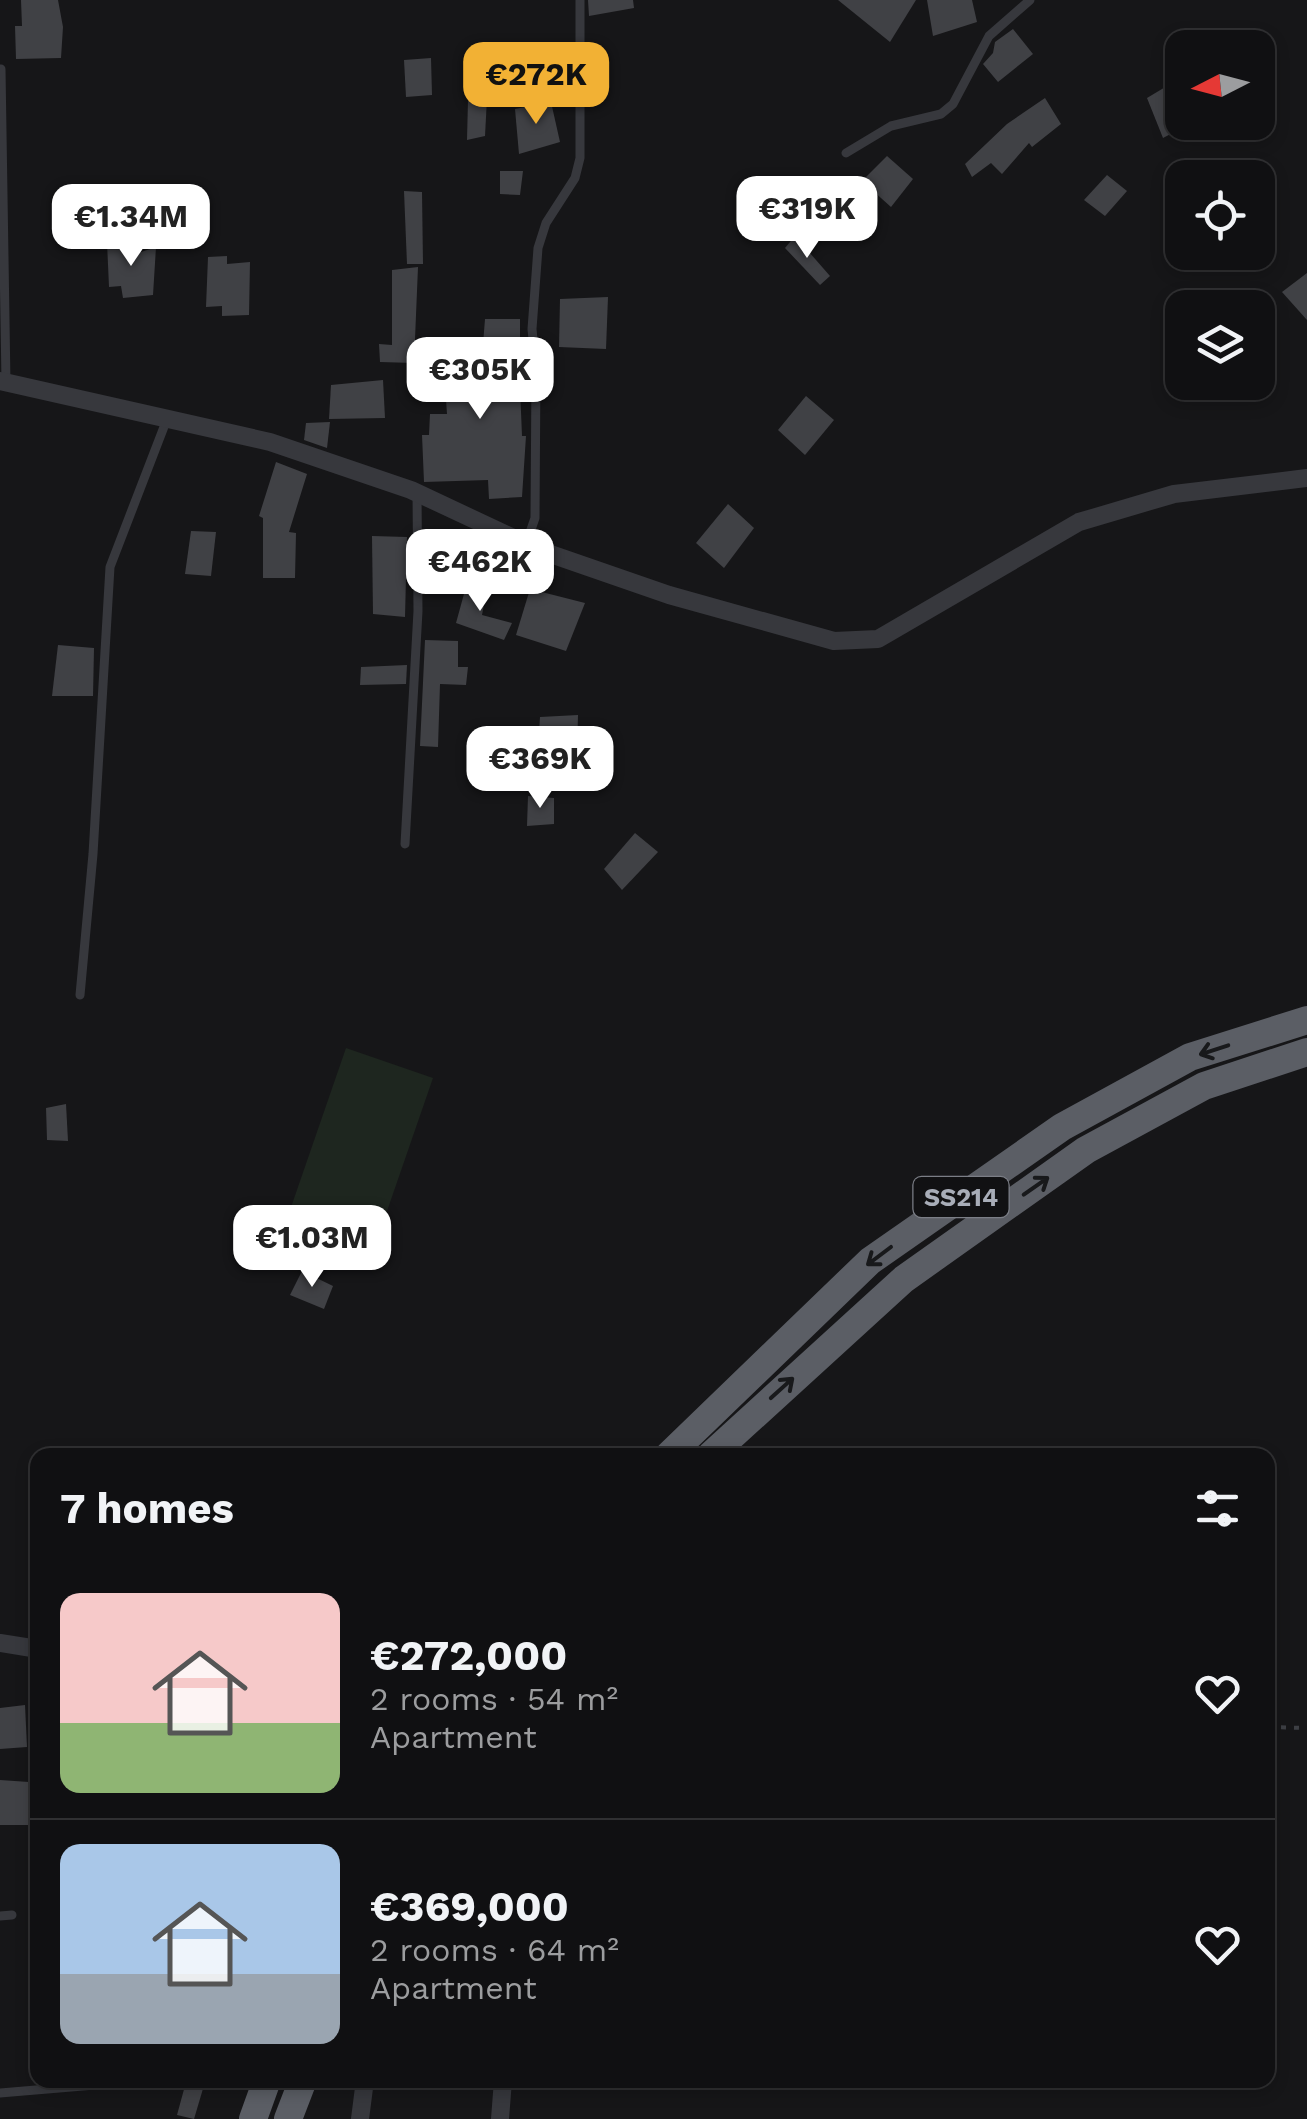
<!DOCTYPE html>
<html lang="en">
<head>
<meta charset="utf-8">
<style>
	body { margin:0; font-family:"Work Sans",sans-serif; background:#1e1e20; color:#f1f3f6; height:100vh; display:flex; flex-direction:column; font-size:38px; white-space:nowrap }
	* { box-sizing:border-box; margin:0 }
	p { font-size:32px; color:#9c9d9f }
	.icon { flex:none; width:55px; height:55px; fill:none; stroke:currentColor; stroke-width:2; stroke-linecap:round; stroke-linejoin:round }
	.map { position:relative; flex:1; overflow:hidden }
	.drawer { position:absolute; left:30px; top:1448px; width:1245px; height:640px; display:flex; flex-direction:column; background:#101012; border-radius:20px; box-shadow:0 5px 15px #0003,0 0 0 2px #303032 }
	.drawer>* { flex:none }
	.needle { width:65px; rotate:264deg }
	.controls { position:absolute; left:1165px; top:30px; display:grid; gap:20px }
	.controls a { display:grid; place-items:center; width:110px; height:110px; border-radius:20px; background:#101012; box-shadow:0 5px 15px #0003,0 0 0 2px #303032; font-size:50px }
	.price { position:absolute; translate:-50% -85px; padding:0 22px; border-radius:20px; background:#fff; color:#222; font-size:32px; line-height:65px; filter:drop-shadow(0 2px 5px #0008) }
	.price::after { content:''; position:absolute; left:50%; top:60px; width:30px; height:22px; margin-left:-15px; background:inherit; clip-path:polygon(0 0,100% 0,50% 100%) }
	.price.current { background:#f2b134; color:#111 }
	ul { padding:0; list-style:none }
	li { display:flex; align-items:center; gap:30px; height:250px; padding:0 30px }
	li+li { border-top:2px solid #303032 }
	li span { display:grid; place-items:center; flex:none; width:280px; height:200px; border-radius:20px; color:#555 }
	li>.icon { margin-inline-start:auto }
	span .icon { width:120px; height:120px; fill:#fffc; stroke-width:1 }
	li b { font-size:42px }
	h2 { display:flex; justify-content:space-between; align-items:center; height:120px; padding:0 30px; font-size:42px }
	.map>svg:first-child { display:block }
	.green { fill:#1e261f }
	.building { fill:#404145 }
	.lines { fill:none; stroke-linecap:round; stroke-linejoin:round }
	.path { stroke:#3d3f44; stroke-width:4; stroke-dasharray:5 8; stroke-linecap:butt }
	.service { stroke:#37383d; stroke-width:9 }
	.minor { stroke:#37383d; stroke-width:18 }
	.trunk { stroke:#5b5e65; stroke-width:28 }
	.oneway { stroke:#18191b }
	.labels { text-anchor:middle; stroke-width:8; stroke-linejoin:round; paint-order:stroke }
	.shield { fill:#111113; stroke:#7b7e86; stroke-width:2.5 }
	.shield-label { font-size:25px; font-weight:bold; fill:#a8adb8 }
</style>
</head>
<body>
<div class="map">
<svg width="1307" height="2119" viewBox="0 0 1307 2119">
	<rect width="100%" height="100%" fill="#161618"/>
	<path class="green" d="M346,1048L433,1078L376,1243L289,1213Z"/>
	<g class="building">
		<path d="M21,0H58L63,27L61,58L16,59L15,26H22Z"/>
		<path d="M588,0H633L634,8L589,16Z"/>
		<path d="M838,0H916L890,42Z"/>
		<path d="M927,0H972L977,22L933,36Z"/>
		<path d="M1013,29L1033,54L998,82L983,64L993,53L995,42Z"/>
		<path d="M431,58L432,95L406,97L404,60Z"/>
		<path d="M1182,77V128L1163,138L1147,98Z"/>
		<path d="M487,98L485,136L467,140L468,100Z"/>
		<path d="M1045,98L1061,124L1032,147L1029,143L1002,174L991,163L972,177L965,164L1007,124Z"/>
		<path d="M551,102L560,142L519,154L515,109Z"/>
		<path d="M887,156L913,179L891,207L862,181Z"/>
		<path d="M500,171H523L520,195L500,194Z"/>
		<path d="M1107,175L1127,191L1105,216L1084,200Z"/>
		<path d="M404,191L422,192L423,264H407Z"/>
		<path d="M795,236L830,276L820,285L785,248Z"/>
		<path d="M107,242L140,244L141,252L156,247L153,295L123,298L121,286L109,287Z"/>
		<path d="M227,256V264L250,262L249,315L222,316V306L206,307L208,257Z"/>
		<path d="M418,267L414,363L380,362L379,344L392,345V270Z"/>
		<path d="M1307,273V320L1282,292Z"/>
		<path d="M608,297L606,349L559,347L560,299Z"/>
		<path d="M485,319H520V344L503,343L497,389L520,387L522,436H526L522,497L489,499L488,480L424,482L422,435H429L430,414H447L444,371L463,368L464,353L482,357Z"/>
		<path d="M383,380L385,418L329,419L331,385Z"/>
		<path d="M806,396L834,420L805,455L778,430Z"/>
		<path d="M330,422L327,448L304,440L306,423Z"/>
		<path d="M276,462L307,474L289,532L296,533L295,578H263V518L259,516Z"/>
		<path d="M728,504L754,528L724,568L696,543Z"/>
		<path d="M191,531L216,532L211,576L185,574Z"/>
		<path d="M372,536L407,537L405,617L373,614Z"/>
		<path d="M467,583L487,589L482,615L512,623L504,640L456,623Z"/>
		<path d="M530,589L585,603L566,651L516,635Z"/>
		<path d="M425,640L458,641V667H468L466,685L440,684L438,747L420,746Z"/>
		<path d="M58,645L94,648L93,696H52Z"/>
		<path d="M407,665L406,684L360,685L361,667Z"/>
		<path d="M578,715L577,753L567,752V762L537,761L540,717Z"/>
		<path d="M528,796L554,798V824L527,826Z"/>
		<path d="M635,833L658,852L622,890L604,869Z"/>
		<path d="M66,1104L68,1141L47,1140L46,1108Z"/>
		<path d="M289,1219L314,1228L299,1265L277,1255Z"/>
		<path d="M302,1271L333,1286L324,1309L290,1295Z"/>
		<path d="M25,1705L27,1747L0,1749V1708Z"/>
		<path d="M0,1780L29,1782L28,1825H0Z"/>
		<path d="M186,2082H205L194,2119L177,2115Z"/>
	</g>
	<g class="lines">
		<path class="path" d="M1268,1727L1307,1728"/>
		<g class="service">
			<path d="M1,69L6,383"/>
			<path d="M846,153L891,126L941,114L953,104L989,36L1030,0"/>
			<path d="M526,544L535,518L536,371L532,329L538,248L546,223L575,178L580,158V0"/>
			<path d="M405,844L418,611L417,493"/>
			<path d="M80,995L93,854L110,567L167,419"/>
			<path d="M0,1916L12,1915"/>
			<path d="M0,2093L154,2080"/>
		</g>
		<g class="minor">
			<path d="M0,381L270,442L411,490L539,550L669,595L834,641L878,639L1079,522L1174,494L1307,478"/>
			<path d="M0,1643L38,1649"/>
			<path d="M360,2119L365,2080"/>
			<path d="M500,2119L503,2080"/>
		</g>
		<g class="trunk">
			<path d="M669,1455L870,1261L1062,1127L1190,1057L1307,1020"/>
			<path d="M711,1455L904,1279L1086,1150L1204,1086L1307,1052"/>
			<path d="M253,2119L267,2080"/>
			<path d="M288,2119L303,2080"/>
		</g>
	</g>
	<defs><path id="oneway-shaft" d="M-6 0H5M1.5-3L5.5 0L1.5 3" fill="none" stroke-width="1.6" stroke-linecap="round" stroke-linejoin="round" transform="scale(2.5)"/></defs>
	<g class="oneway">
		<use href="#oneway-shaft" transform="translate(1214 1050) rotate(162)"/>
		<use href="#oneway-shaft" transform="translate(1036 1186) rotate(-35)"/>
		<use href="#oneway-shaft" transform="translate(879 1256) rotate(143)"/>
		<use href="#oneway-shaft" transform="translate(782 1388) rotate(-42)"/>
	</g>
	<g class="labels">
		<rect class="shield" x="913.5" y="1177" width="95" height="40" rx="8"/>
		<g class="shield-label">
			<text x="961" y="1206">SS214</text>
		</g>
	</g>
</svg>
<div class="controls">
<a><svg class="needle" viewBox="-14 -14 28 28"><path d="M0-13l5 13h-10z" fill="#e53935"/><path d="M0 13l5-13h-10z" fill="#9c9d9f"/></svg></a>
<a><svg class="icon" aria-label="locate" viewBox="0 0 24 24"><circle cx="12" cy="12" r="6"/><path d="M12 2v4M12 18v4M2 12h4M18 12h4"/></svg></a>
<a><svg class="icon" aria-label="layers" viewBox="0 0 24 24"><path d="M12 4l9 5-9 5-9-5zM3 14l9 5 9-5"/></svg></a>
</div>
<b class="price current" style="left:536px;top:127px">€272K</b>
<b class="price" style="left:807px;top:261px">€319K</b>
<b class="price" style="left:131px;top:269px">€1.34M</b>
<b class="price" style="left:480px;top:422px">€305K</b>
<b class="price" style="left:480px;top:614px">€462K</b>
<b class="price" style="left:540px;top:811px">€369K</b>
<b class="price" style="left:312px;top:1290px">€1.03M</b>
<section class="drawer">
<h2>7 homes<svg class="icon" aria-label="filters" viewBox="0 0 24 24"><path d="M4 7h16M4 17h16"/><circle cx="9" cy="7" r="2"/><circle cx="15" cy="17" r="2"/></svg></h2>
<ul>
<li><span style="background:linear-gradient(#f6c9c9 65%,#8fb573 0)"><svg class="icon" aria-label="home" viewBox="0 0 24 24"><path d="M3 11l9-7 9 7M6 9v11h12V9"/></svg></span><div><b>€272,000</b><p>2 rooms · 54 m²</p><p>Apartment</p></div><svg class="icon" aria-label="heart" viewBox="0 0 24 24"><path d="M12 20l-8-8c-3-5 5-10 8-4 3-6 11-1 8 4z"/></svg></li>
<li><span style="background:linear-gradient(#a9c7e8 65%,#9aa5b1 0)"><svg class="icon" aria-label="home" viewBox="0 0 24 24"><path d="M3 11l9-7 9 7M6 9v11h12V9"/></svg></span><div><b>€369,000</b><p>2 rooms · 64 m²</p><p>Apartment</p></div><svg class="icon" aria-label="heart" viewBox="0 0 24 24"><path d="M12 20l-8-8c-3-5 5-10 8-4 3-6 11-1 8 4z"/></svg></li>
</ul>
</section>
</div>
</body>
</html>
